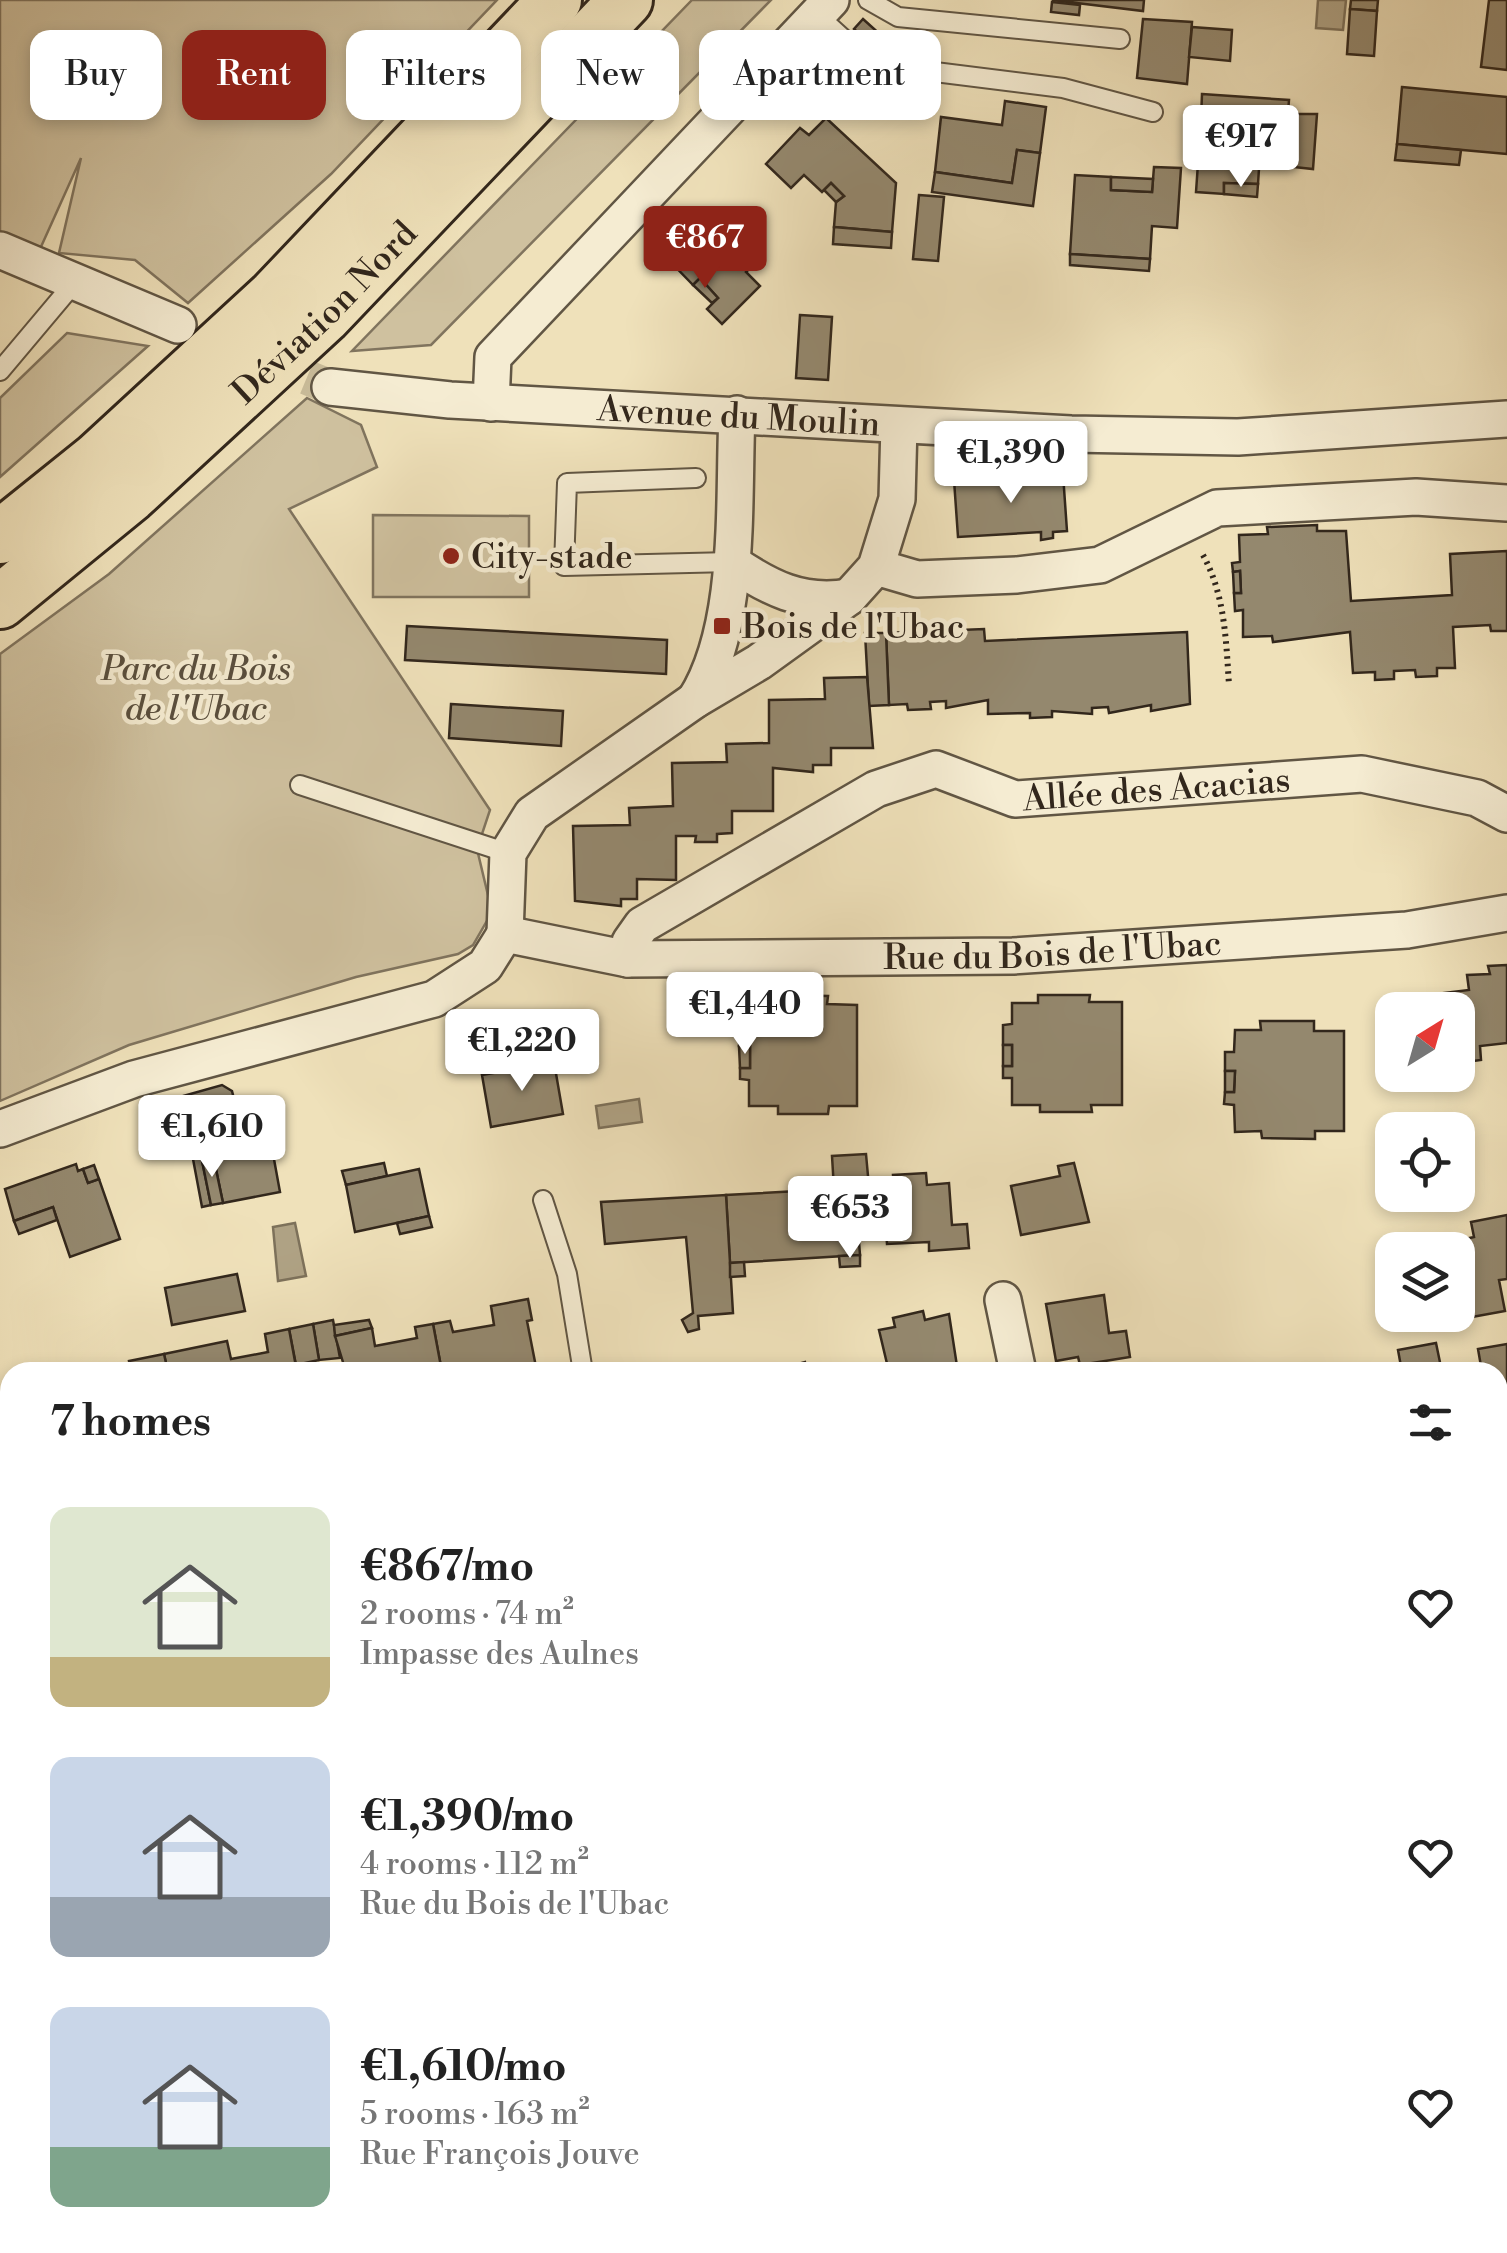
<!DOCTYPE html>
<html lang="en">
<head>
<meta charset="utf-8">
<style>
	body { margin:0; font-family:"Libre Bodoni",serif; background:#f2f2f2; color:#222; height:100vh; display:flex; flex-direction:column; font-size:38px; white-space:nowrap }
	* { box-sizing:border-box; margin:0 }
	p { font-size:32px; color:#767676 }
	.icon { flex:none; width:55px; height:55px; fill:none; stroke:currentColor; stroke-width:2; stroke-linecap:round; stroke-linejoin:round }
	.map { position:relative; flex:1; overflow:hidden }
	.panel { position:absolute; left:0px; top:1362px; width:1508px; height:892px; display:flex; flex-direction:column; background:#fff; border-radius:30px 30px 0 0; box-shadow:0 5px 15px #0003 }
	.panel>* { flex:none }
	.top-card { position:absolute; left:30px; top:30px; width:1000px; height:90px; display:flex; gap:20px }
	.needle { width:65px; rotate:37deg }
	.fabs { position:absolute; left:1375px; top:992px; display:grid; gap:20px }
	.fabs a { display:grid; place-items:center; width:100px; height:100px; border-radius:20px; background:#fff; box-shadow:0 5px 15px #0003; font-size:50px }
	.price { position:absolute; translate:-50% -85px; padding:0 22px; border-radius:10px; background:#fff; color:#222; font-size:32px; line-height:65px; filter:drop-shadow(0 2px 5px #0008) }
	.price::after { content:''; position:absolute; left:50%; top:60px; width:30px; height:22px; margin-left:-15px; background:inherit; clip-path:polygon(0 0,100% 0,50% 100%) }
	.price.on { background:#8f2418; color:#fff }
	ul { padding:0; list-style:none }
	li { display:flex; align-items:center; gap:30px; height:250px; padding:0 50px }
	li span { display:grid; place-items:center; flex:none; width:280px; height:200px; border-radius:20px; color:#555 }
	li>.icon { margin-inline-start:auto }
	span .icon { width:120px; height:120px; fill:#fffc; stroke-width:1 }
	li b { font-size:42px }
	h2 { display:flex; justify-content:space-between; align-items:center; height:120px; padding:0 50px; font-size:42px }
	.pill { padding:0 35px; border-radius:20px; background:#fff; box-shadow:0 5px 15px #0003; font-size:35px; line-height:90px }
	.pill.on { background:#8f2418; color:#fff }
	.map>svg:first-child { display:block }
	.green { fill:#cfc19f; stroke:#80745e; stroke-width:2.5 }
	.water { fill:#afa284; stroke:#7d715a; stroke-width:2.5 }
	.building { fill:#94886e; stroke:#32271c; stroke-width:2.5 }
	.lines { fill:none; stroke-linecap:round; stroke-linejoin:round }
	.street-tunnel { stroke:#c9bc9a; stroke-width:35; stroke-dasharray:35 18; stroke-linecap:butt }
	.lane-casing { stroke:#615644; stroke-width:22 }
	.street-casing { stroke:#615644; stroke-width:40 }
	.primary-casing { stroke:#32271c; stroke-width:58 }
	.path { stroke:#32271c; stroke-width:6; stroke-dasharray:2.5 5; stroke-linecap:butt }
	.lane { stroke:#f5ecd2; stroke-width:18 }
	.street { stroke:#f5ecd2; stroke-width:35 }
	.primary { stroke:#efe1ba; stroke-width:52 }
	.poi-dot { fill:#8f2418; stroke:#f5ecd2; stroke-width:4 }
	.labels { text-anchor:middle; stroke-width:9; stroke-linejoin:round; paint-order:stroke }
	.street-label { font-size:35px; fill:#32271c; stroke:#f5ecd2 }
	.poi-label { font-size:35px; fill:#32271c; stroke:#f5ecd2; text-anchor:start }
	.park-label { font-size:35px; font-style:italic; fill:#594e3d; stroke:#f5ecd2 }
</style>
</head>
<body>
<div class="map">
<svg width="1507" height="2253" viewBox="0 0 1507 2253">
	<rect width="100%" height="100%" fill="#efe1ba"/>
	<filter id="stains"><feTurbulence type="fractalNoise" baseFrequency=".002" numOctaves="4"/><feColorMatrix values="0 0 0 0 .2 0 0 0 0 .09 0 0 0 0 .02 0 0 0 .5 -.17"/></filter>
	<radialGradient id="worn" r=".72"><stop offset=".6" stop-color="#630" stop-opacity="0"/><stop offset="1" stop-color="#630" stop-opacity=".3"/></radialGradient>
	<g class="green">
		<path d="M0,0H497L331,174L188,303L135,260L59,253L81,158L40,249L0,237Z"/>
		<path d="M692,0H771L431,345L352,351Z"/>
		<path d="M67,333L148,346L0,477V398Z"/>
		<path d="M307,398L361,425L377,467L289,509L490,810L477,849L492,912L473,945L458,954L356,977L129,1045L0,1101V654L109,574Z"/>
		<path d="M373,515L529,516V597H373Z"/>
	</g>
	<g class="water">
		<path d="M1318,0H1346L1343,30L1316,28Z"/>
		<path d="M639,1099L642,1122L599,1128L596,1106Z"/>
		<path d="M295,1223L306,1276L278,1281L273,1227Z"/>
	</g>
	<g class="building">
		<path d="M1052,0H1144L1143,11Z"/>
		<path d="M1351,0H1378L1377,11L1350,9Z"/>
		<path d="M1489,0H1507V70L1481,67Z"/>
		<path d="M1052,2L1080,5L1079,15L1051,12Z"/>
		<path d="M1350,9L1377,11L1374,56L1347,54Z"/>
		<path d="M863,19L882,36L872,47L854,29Z"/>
		<path d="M1143,19L1192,22L1187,84L1137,78Z"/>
		<path d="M1192,27L1232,30L1230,61L1189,57Z"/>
		<path d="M1402,87L1507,97V154L1397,144Z"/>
		<path d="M1202,94L1289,100L1287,126L1201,120Z"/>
		<path d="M1005,101L1046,107L1040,153L1017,150L1012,183L935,172L941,117L1002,125Z"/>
		<path d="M1288,114H1317L1313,169L1284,166L1285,155L1260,153L1258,184L1224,183V194L1196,192L1201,120L1287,126Z"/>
		<path d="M826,118L896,183L892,232L834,227L836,202L844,196L831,183L822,192L804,175L791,188L766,164L800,128L809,135Z"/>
		<path d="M1397,144L1461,150L1459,165L1395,160Z"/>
		<path d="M1017,150L1040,153L1033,206L932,192L935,172L1012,183Z"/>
		<path d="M1260,153L1285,155L1284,166L1259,164Z"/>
		<path d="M1154,167L1181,168L1177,228L1152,226L1150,259L1070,254L1075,175L1111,177V190L1152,192Z"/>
		<path d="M1111,177L1153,179L1152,192L1111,190Z"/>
		<path d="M831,183L844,196L836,202L824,190Z"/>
		<path d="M1224,183L1258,184L1257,197L1224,194Z"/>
		<path d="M919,195L944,197L938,261L913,259Z"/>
		<path d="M709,210L758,260L746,272L760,286L722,324L707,309L718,298L700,278L693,285L664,255Z"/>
		<path d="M834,227L892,232L891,248L833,244Z"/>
		<path d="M1070,254L1150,259L1149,271L1070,265Z"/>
		<path d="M700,278L718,298L712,303L693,285Z"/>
		<path d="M800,315L832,317L828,380L796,378Z"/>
		<path d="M1063,474L1067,531L1053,532V538L1041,540V532L958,537L954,480Z"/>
		<path d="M1317,525V531H1346L1351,601L1452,595L1450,554L1507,551V631H1491L1490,625L1453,627L1455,668H1437V676L1416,677L1415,670L1394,671V679L1375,680V672L1353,673L1350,632L1273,642L1272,636L1243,637V610L1235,611L1234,593H1241L1240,571L1233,572L1232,563L1240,562L1239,535L1268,534L1267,527Z"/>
		<path d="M1240,571L1241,593H1234L1233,572Z"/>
		<path d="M407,626L667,640L666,674L405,660Z"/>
		<path d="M984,629L985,641L1187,632L1190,704L1151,711V705L1109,713L1108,707L1092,708V714L1052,711V717L1030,718V713L988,714V700L946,708V701L930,702L931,709L908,710L907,704L889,705L886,633Z"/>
		<path d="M865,633H886L889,705L869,706Z"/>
		<path d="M867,677L873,748H831V765H813V772L773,768V811H732V833L717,834V842H695L696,836H676V880L637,879V899H621V906L575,901L573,826L630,825L629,808L673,806L672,763L727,762L726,744L769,743V700L825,699L824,678Z"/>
		<path d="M451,704L563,711L561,746L449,738Z"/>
		<path d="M1507,965V1043L1480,1046L1481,1060L1458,1063V1010H1429L1427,995L1469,990L1467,975L1490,974L1488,966Z"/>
		<path d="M778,995L828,996L827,1004L857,1005V1106H829L828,1114H778V1106H749V1080L740,1079V1068H750V1046H739L740,1027L749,1028V1005H778Z"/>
		<path d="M1038,995H1090L1089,1002H1122V1105H1091L1092,1112H1040V1105H1012V1078H1003V1066H1012V1045H1003V1025L1012,1024V1003H1038Z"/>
		<path d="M1260,1021H1314V1031H1344V1131H1315V1139L1262,1138L1261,1131L1235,1132L1234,1105L1224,1104L1225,1092H1234L1235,1071H1225V1052H1234L1235,1030H1261Z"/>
		<rect x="1003" y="1045" width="9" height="21"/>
		<path d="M739,1046H750V1068H740Z"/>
		<path d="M554,1062L563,1114L491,1127L482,1075Z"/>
		<path d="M1225,1071H1235L1234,1092H1225Z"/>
		<path d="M222,1085L232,1091L238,1115L265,1110L280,1192L223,1203L213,1155L201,1156L195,1125L160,1131L155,1104Z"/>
		<path d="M195,1125L211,1205L202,1207L187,1127Z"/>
		<path d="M866,1154L869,1187L855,1188L860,1255L730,1263L726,1195L834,1189L832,1156Z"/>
		<path d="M213,1155L223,1203L211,1205L201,1156Z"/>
		<path d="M384,1163L387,1176L346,1185L342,1171Z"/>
		<path d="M1074,1163L1089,1222L1021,1235L1011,1186L1060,1176L1058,1166Z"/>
		<path d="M76,1164L78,1171L83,1169L88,1183L99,1179L120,1239L70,1257L53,1207L14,1221L5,1189Z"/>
		<path d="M94,1165L99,1179L88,1183L83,1169Z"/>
		<path d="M419,1169L429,1216L355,1232L346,1185Z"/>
		<path d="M926,1173L927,1185L949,1183L952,1225L967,1224L969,1248L929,1251V1242L887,1244L885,1216L896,1215L893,1175Z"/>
		<path d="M726,1195L733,1313L698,1316L699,1329L688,1332L682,1320L693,1313L686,1237L605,1244L601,1202Z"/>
		<path d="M53,1207L57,1220L19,1234L14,1221Z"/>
		<path d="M1507,1215V1279L1499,1280L1505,1311L1461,1319L1458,1250H1448L1447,1243L1474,1237L1471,1222Z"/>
		<path d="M429,1216L432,1227L400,1234L397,1223Z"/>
		<path d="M860,1255V1266L840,1267L839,1256Z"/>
		<path d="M744,1262L745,1276L730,1277V1263Z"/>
		<path d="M237,1274L245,1311L172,1325L165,1288Z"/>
		<path d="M1104,1295L1109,1333L1126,1331L1130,1357L1080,1365L1078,1357L1056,1361L1046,1304Z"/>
		<path d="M528,1299L532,1320L527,1321L537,1372H514L513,1367L442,1372L433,1324L450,1321L453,1332L494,1325L491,1306Z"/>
		<path d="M923,1311L925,1320L949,1314L957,1366L935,1371L933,1364L889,1372L879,1330L895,1327L893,1318Z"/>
		<path d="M333,1320L340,1358L319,1360L313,1324Z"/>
		<path d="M369,1320L372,1328L335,1336L334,1325Z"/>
		<path d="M313,1324L319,1360L296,1365L289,1329Z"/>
		<path d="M433,1324L442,1372H346L335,1336L372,1328L375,1346L417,1338L415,1327Z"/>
		<path d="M289,1329L297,1372H168L164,1354L227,1341L231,1359L268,1352L265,1334Z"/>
		<path d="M1436,1343L1442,1372H1402L1398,1350Z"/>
		<path d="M1507,1344V1396L1498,1398V1372H1482L1478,1349Z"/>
		<path d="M164,1354L168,1372H131L129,1361Z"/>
		<path d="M805,1362L808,1372H769Z"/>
		<path d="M1507,1396V1462L1498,1398Z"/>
		<path d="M8,1428L10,1468L0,1470V1429Z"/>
		<path d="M1507,1462V1504L1500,1463Z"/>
		<path d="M10,1577V1658L4,1659L0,1579Z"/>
		<path d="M10,1711V1776L0,1778V1713Z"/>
		<path d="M1505,1742L1507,1792L1498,1794V1744Z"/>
		<path d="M1507,1792V1840L1498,1842V1794Z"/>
		<path d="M0,1885L10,1930V1951L0,1953Z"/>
		<path d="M10,2004V2077L0,2079V2006Z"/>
		<path d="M205,2245H276L277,2253H179Z"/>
		<path d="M276,2245H380L382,2253H277Z"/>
		<path d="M444,2245H515L516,2249L445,2253Z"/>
		<path d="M1096,2245H1151L1153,2253H1098Z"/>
		<path d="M1229,2245H1302L1304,2253H1221Z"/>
	</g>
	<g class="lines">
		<path class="street-tunnel" d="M258,357L330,387"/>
		<defs>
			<g id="lane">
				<path d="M868,0L898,17L1120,39"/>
				<path d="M817,15L871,64L1063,88L1153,112"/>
				<path d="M0,371L74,283"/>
				<path d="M696,478L567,483L564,566L731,562"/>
				<path d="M300,785L508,853"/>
				<path d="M543,1200L567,1274L583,1372"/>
			</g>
			<g id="street">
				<path d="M0,250L178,325"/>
				<path id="s1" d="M330,387L450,400L1071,434L1238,437L1507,419"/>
				<path d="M491,403L493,357L831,0"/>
				<path d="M731,562C769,588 802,605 849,597"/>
				<path d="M876,567L917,579L1017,575L1100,565L1217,508L1416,497L1507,503"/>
				<path d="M695,700C742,626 733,501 737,414"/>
				<path id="s2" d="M505,934L628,959L1013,956L1407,930L1507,913"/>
				<path d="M505,934L508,853L532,814L695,700L759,662L849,597L876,567L897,499L899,425"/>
				<path id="s3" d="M628,959L630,942L642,925L876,789L936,769L1015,799L1362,774L1477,798L1507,814"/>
				<path d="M0,1129L134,1079L434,999L485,966L505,934"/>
				<path d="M1003,1300L1018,1372"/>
				<path d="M0,1532L10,1530"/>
				<path d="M0,1832L10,1830"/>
				<path d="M1498,1911L1507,1910"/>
				<path d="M0,2185L10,2183"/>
				<path d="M0,2229L7,2253"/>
				<path d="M913,2245L915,2253"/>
				<path d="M1353,2245L1354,2253"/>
			</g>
			<g id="primary">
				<path d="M0,537L97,459L275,295L555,0"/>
				<path id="s4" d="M0,602L131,495L324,317L626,0"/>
			</g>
		</defs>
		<use href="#lane" class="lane-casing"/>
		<use href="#street" class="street-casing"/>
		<use href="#primary" class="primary-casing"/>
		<path class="path" d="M1203,555C1225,595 1226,640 1229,685"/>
		<use href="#lane" class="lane"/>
		<use href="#street" class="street"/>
		<use href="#primary" class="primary"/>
	</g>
	<g class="poi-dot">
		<circle cx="451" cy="556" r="10"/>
		<rect x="712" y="616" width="20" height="20" rx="5"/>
	</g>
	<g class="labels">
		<g class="street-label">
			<text dy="12" stroke="none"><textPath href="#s4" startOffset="435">Déviation Nord</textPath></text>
			<text dy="12" stroke="none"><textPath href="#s1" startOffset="410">Avenue du Moulin</textPath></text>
			<text dy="12" stroke="none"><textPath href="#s3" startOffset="598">Allée des Acacias</textPath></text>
			<text dy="12" stroke="none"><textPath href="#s2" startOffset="550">Rue du Bois de l'Ubac</textPath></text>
		</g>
		<g class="poi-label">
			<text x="471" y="568">City-stade</text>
			<text x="742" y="638">Bois de l'Ubac</text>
		</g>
		<g class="park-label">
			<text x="196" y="680">Parc du Bois<tspan x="196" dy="40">de l'Ubac</tspan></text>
		</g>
	</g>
	<rect width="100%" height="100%" filter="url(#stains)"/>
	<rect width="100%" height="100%" fill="url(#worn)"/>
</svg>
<div class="fabs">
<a><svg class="needle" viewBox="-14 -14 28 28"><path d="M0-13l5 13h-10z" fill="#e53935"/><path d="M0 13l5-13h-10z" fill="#767676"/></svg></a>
<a><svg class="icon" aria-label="locate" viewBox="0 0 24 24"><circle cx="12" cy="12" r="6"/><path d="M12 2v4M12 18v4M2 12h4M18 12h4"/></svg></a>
<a><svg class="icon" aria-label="layers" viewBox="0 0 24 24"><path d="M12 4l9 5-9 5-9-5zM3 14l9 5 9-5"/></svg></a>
</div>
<b class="price" style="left:1241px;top:190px">€917</b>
<b class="price on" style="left:705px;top:291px">€867</b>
<b class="price" style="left:1011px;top:506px">€1,390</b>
<b class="price" style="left:745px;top:1057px">€1,440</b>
<b class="price" style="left:522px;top:1094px">€1,220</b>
<b class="price" style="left:212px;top:1180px">€1,610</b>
<b class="price" style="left:850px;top:1261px">€653</b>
<div class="top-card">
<a class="pill">Buy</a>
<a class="pill on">Rent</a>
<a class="pill">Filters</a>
<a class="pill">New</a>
<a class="pill">Apartment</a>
</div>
<section class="panel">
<h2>7 homes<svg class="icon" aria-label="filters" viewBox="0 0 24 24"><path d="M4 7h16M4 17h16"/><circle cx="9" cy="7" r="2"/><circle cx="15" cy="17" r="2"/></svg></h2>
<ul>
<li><span style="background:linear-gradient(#dfe7d0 75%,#c2b280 0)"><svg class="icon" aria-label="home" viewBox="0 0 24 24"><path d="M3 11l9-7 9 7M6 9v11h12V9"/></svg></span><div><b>€867/mo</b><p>2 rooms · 74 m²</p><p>Impasse des Aulnes</p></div><svg class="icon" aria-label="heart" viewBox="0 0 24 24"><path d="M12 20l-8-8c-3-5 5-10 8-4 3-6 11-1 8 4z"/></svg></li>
<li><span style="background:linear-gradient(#c9d6e8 70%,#9aa5b1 0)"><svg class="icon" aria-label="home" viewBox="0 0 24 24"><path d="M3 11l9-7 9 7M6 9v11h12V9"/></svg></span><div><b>€1,390/mo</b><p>4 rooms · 112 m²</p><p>Rue du Bois de l'Ubac</p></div><svg class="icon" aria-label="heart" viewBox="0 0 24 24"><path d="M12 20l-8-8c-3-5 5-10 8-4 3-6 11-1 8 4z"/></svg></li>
<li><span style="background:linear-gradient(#c9d6e8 70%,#7fa58c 0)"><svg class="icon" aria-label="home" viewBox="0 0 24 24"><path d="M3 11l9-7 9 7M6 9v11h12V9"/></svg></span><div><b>€1,610/mo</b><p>5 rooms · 163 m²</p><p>Rue François Jouve</p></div><svg class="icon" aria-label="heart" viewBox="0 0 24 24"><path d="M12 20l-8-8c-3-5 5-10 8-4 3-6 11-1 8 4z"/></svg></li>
</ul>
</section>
</div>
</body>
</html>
